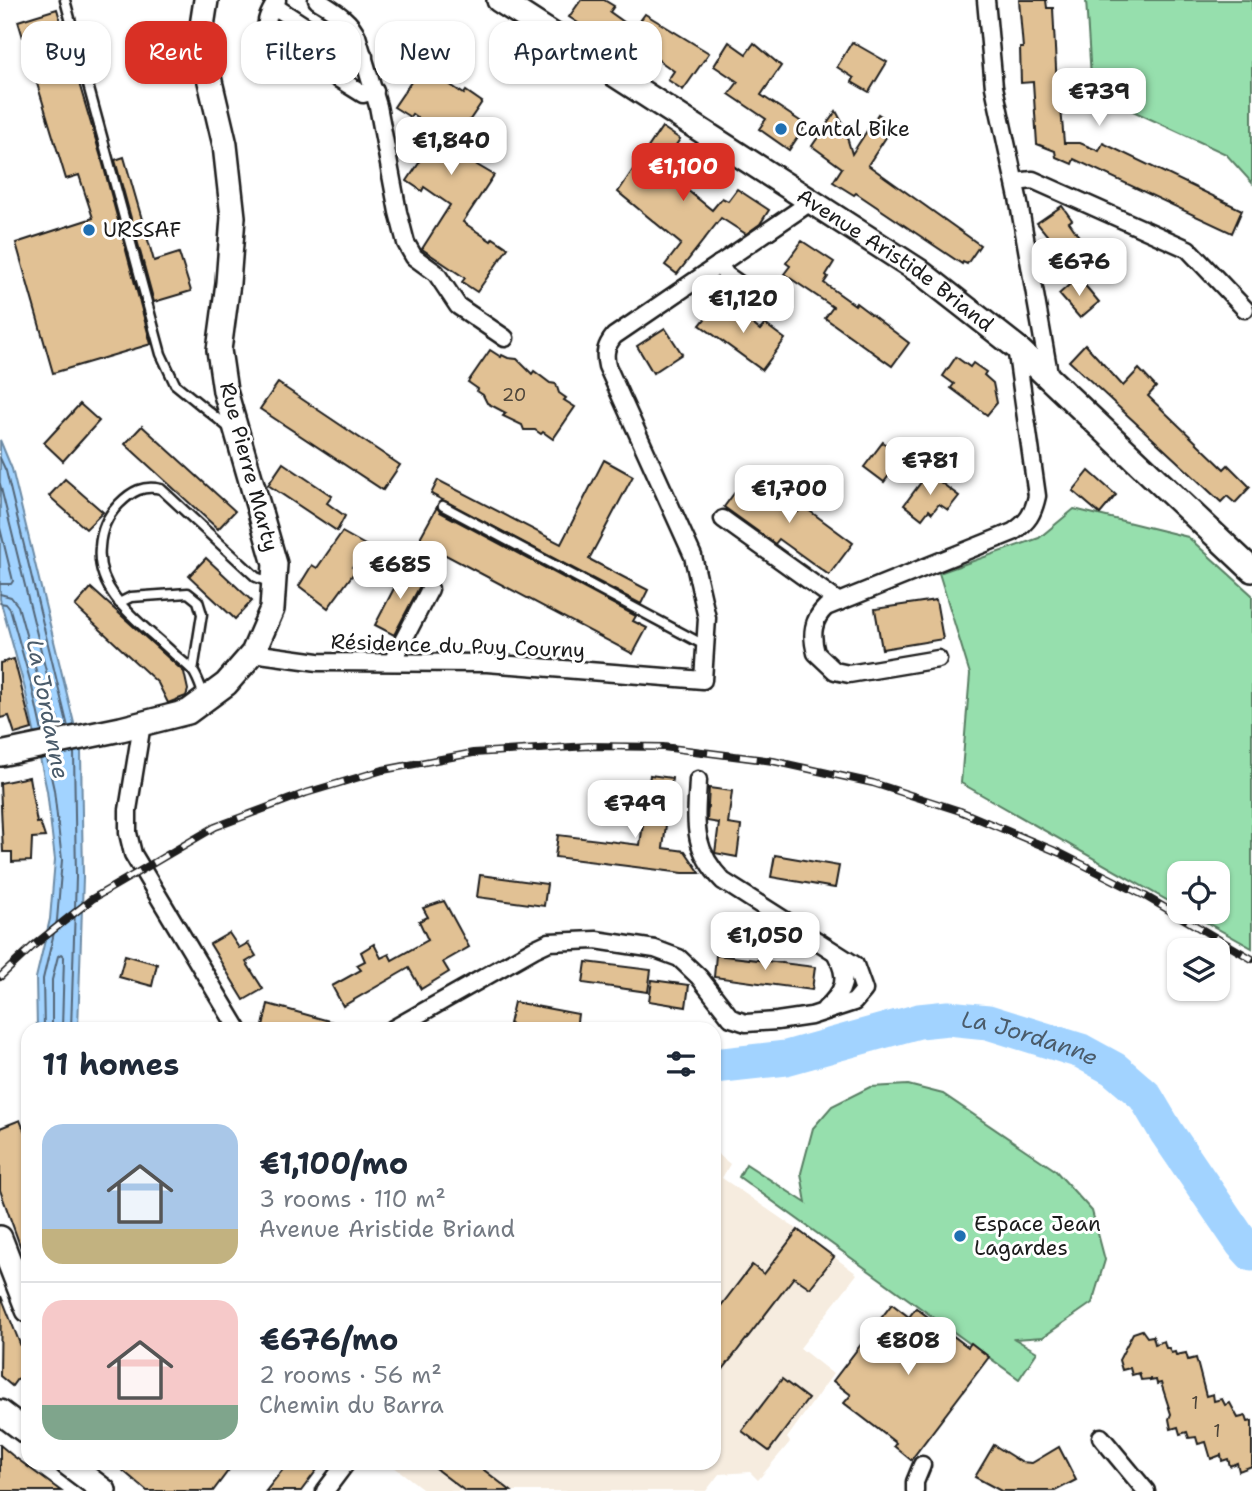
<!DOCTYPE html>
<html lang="en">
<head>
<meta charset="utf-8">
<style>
	body { margin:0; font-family:"Shantell Sans",sans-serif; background:#f2f2f3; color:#1f2937; height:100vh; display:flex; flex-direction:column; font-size:26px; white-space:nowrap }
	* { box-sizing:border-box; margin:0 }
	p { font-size:23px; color:#747a83 }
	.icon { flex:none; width:38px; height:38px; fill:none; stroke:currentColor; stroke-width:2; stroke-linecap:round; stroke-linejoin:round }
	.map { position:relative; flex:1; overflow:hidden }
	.side { position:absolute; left:21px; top:1022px; width:700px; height:448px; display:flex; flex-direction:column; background:#fff; border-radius:21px; box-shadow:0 2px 5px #0004 }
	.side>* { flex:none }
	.hud { position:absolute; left:21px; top:21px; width:700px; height:63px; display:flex; gap:14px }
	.tools { position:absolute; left:1167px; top:861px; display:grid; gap:14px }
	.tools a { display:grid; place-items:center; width:63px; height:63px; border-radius:14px; background:#fff; box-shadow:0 2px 5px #0004; font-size:35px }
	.price { position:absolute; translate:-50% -60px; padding:0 16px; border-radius:14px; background:#fff; color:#222; font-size:23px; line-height:46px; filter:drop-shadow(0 2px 4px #0008) }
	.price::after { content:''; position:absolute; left:50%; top:42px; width:21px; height:16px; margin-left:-10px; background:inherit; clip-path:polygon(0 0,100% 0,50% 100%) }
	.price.selected { background:#d93025; color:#fff }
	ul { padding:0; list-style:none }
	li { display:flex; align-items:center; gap:21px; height:175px; padding:0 21px }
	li+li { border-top:2px solid #e0e1e3 }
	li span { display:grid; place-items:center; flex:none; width:196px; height:140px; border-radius:21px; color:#555 }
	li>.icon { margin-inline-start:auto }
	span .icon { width:84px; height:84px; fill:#fffc; stroke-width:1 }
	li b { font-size:30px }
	h2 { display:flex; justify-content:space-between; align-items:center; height:84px; padding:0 21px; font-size:30px }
	.pill { padding:0 24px; border-radius:21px; background:#fff; box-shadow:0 2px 5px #0004; font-size:24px; line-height:63px }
	.pill.selected { background:#d93025; color:#fff }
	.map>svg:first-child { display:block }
	.built { fill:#f6ecdf }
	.green { fill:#96dfad; stroke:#597e64; stroke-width:2 }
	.water { fill:#a2d3ff; stroke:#6c8aa4; stroke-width:2 }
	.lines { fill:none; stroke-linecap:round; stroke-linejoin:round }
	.shore { stroke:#526577; stroke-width:2 }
	.river { stroke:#a2d3ff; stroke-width:35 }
	.building { fill:#e1c194; stroke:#1c1c1c; stroke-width:2 }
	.service-casing { stroke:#1c1c1c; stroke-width:13 }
	.minor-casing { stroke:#1c1c1c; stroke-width:21 }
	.secondary-casing { stroke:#1c1c1c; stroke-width:28 }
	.service { stroke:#fff; stroke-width:8 }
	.minor { stroke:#fff; stroke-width:16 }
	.secondary { stroke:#fff; stroke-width:23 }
	.rail-casing { stroke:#1c1c1c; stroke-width:8 }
	.rail { stroke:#fff; stroke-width:5; stroke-dasharray:16; stroke-linecap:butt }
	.poi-dot { fill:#1f6fb2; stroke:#fff; stroke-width:2.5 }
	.labels { text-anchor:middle; stroke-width:6; stroke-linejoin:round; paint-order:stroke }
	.number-label { font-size:18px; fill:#4d453a }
	.poi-label { font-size:21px; fill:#1c1c1c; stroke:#fff; text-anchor:start }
	.street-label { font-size:21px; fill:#1c1c1c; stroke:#fff }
	.water-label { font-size:23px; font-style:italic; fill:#4b5c6b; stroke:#fff }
</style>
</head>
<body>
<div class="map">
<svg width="1252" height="1491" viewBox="0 0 1252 1491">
	<rect width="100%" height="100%" fill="#fff"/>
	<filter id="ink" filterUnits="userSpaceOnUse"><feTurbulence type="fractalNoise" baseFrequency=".0143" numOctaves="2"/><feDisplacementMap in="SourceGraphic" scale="14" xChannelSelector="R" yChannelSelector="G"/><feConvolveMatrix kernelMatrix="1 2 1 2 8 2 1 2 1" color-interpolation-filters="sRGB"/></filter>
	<g filter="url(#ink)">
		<path class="built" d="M714,1151L730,1164L722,1178L798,1230L857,1274L800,1348L833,1374L787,1438L790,1442L758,1480L750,1472L719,1474L706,1491H426L389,1463H714Z"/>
		<g class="green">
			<path d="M1086,0H1252V183L1226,154L1092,92Z"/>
			<path d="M1074,509L1188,537L1252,595V948L1188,912H1218V873H1180L1179,907L961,783L970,674L939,573L1039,538Z"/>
			<path d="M908,1085L943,1094L1055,1170L1092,1211L1105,1260L1092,1303L1043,1337L1015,1339L1037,1352L1019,1379L739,1177L746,1164L806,1203L801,1173L813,1128L832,1106L870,1087Z"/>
		</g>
		<path class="water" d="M0,440L12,469L81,752L83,877L78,1029H37L36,978L50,919L55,860L47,791L25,689L0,599Z"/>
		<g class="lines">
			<g class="shore">
				<path d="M0,458L6,471L68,727"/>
				<path d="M0,484L60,728"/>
				<path d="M0,528L13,581L11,584H0"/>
				<path d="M0,594L11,597L18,606L40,685L50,730"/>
				<path d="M0,603L6,604L10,609L32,687L42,732"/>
				<path d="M44,1029L43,979L57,920L62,860L54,790L47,758"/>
				<path d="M52,1029V980L58,956L61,954L64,957L62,1029"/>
				<path d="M71,1029L76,877L74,752"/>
			</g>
			<path class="river" id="s1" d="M714,1066L786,1058L919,1021L948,1018L988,1022L1081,1051L1114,1069L1145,1096L1167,1133L1242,1243L1252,1254"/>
		</g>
		<g class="building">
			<path d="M581,0H604L614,6L610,12L634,29L645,14L709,53L683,90L668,80L674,71L647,52L640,63L569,17Z"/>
			<path d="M1019,0H1046L1047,8H1053L1058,108H1061L1064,143H1080L1099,151L1103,143L1242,210L1232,233L1074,159L1072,164L1056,157L1055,151L1037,144L1033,82L1021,83L1020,48H1023Z"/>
			<path d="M57,9L103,164L151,344L53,373L16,243L93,218L79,175L66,179L18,21Z"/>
			<path d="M729,42L746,54L754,43L781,66L761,95L806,125L789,150L759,129L766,119L729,94L738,82L714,66Z"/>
			<path d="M852,42L887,62L869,92L852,82L854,78L837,67Z"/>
			<path d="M424,63L439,73L437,76L464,94L466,91L482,102L450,149L494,175L463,222L491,241L493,238L508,248L477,292L462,282L465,278L422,249L450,205L424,187L422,191L407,181L439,133L412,114L410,117L394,107Z"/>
			<path d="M836,111L843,124L852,154L878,114L894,125L868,165L980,245L967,264L963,262L962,264L856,193L854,195L833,182L842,168L812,146Z"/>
			<path d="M662,127L680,139L660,168L712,210L722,198L728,201L737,189L769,210L760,224L746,234L721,218L677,274L665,265L681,244L618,192Z"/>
			<path d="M124,157L154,261L179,253L191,291L154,302L115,160Z"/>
			<path d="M1062,206L1072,220L1069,222L1080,238L1060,251L1037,223Z"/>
			<path d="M802,241L834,262L826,275L828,277L824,283L855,305L856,303L909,343L892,366L825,318L833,307L784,274L790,266L786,263Z"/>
			<path d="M1078,277L1099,302L1080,318L1059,294Z"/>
			<path d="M721,299L760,330L765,324L785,339L762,370L700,325Z"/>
			<path d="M665,328L682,354L653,373L637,346Z"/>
			<path d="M1085,344L1123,386L1139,369L1156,387L1148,396L1224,469L1228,465L1250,487L1235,503L1227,496L1221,502L1069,361Z"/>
			<path d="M490,350L501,357L502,355L508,358L517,359L532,374L534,371L550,383L556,384L559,393L566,398L564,400L575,407L553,439L543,432L541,434L535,430H524L522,425L503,416L506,413L487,403L483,395L477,391L478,389L468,382Z"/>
			<path d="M956,357L970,367L973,363L986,372L984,375L993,383L997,403L987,415L951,388L954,384L943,376Z"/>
			<path d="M278,383L400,465L383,490L260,409Z"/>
			<path d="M80,404L99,421L63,461L44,443Z"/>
			<path d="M142,426L235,511L218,529L125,444Z"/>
			<path d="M883,442L903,457L884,482L864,467Z"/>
			<path d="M604,460L633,476L589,559L648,590L641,604L431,494L438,480L561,544Z"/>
			<path d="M283,463L332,496L327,503L345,516L337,531L268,485Z"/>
			<path d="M1089,471L1116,495L1100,514L1073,491Z"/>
			<path d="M928,473L959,496L948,510L939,504L932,513L929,510L922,519L904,505Z"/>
			<path d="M747,476L798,512L803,506L853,543L829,575L779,539L775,544L724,507Z"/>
			<path d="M65,479L103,512L86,529L49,496Z"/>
			<path d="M437,507L440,512L636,616L633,621L647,628L633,654L421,542V536Z"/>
			<path d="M342,532L367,546L352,567L356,570L328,608L299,586L312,565L317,568Z"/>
			<path d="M206,558L252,601L235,619L189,576Z"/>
			<path d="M405,567L427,579L421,584L394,635L375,625Z"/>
			<path d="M91,588L184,672L188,690L186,696L168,703L158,683L75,606Z"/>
			<path d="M936,600L943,639L882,649L875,609Z"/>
			<path d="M14,659L32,729L15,734L9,716L0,718V663Z"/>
			<path d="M650,775L672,778L663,848L685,851L700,873H683L555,857L558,835L640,845Z"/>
			<path d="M29,777L37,823L40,822L45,837L32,838L31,861L12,862V852H3L0,783Z"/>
			<path d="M709,788L732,791L728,824L741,826L737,857L715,853L719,823L707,821Z"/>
			<path d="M775,855L839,866L835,888L771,877Z"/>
			<path d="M480,875L547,884L544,906L477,897Z"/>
			<path d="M444,901L469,947L443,962L449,972L421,989L409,968L343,1006L332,986L361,970L357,965L365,961L361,952L374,944L381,958L389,954L392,960L428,940L419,921L428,917L423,908Z"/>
			<path d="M229,933L239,948L248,943L256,956L246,962L263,989L244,1000L210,944Z"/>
			<path d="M125,955L157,964L152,986L119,977Z"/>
			<path d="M716,955L815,967L812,990L714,977Z"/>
			<path d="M586,962L651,970L648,992L583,983Z"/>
			<path d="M652,980L689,985L686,1007L649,1001Z"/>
			<path d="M514,1002L578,1014L576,1029H535L509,1024Z"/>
			<path d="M268,1004L340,1024L339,1029H275L263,1026Z"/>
			<path d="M20,1120L28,1140V1262H26L0,1190V1128Z"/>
			<path d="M798,1230L834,1257L810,1288L794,1277L714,1381V1315L752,1265L764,1274Z"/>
			<path d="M1,1296L28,1364V1374L17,1379L12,1386L0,1376Z"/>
			<path d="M892,1304L909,1317L916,1308L968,1347L971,1343L989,1357L911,1460L894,1446L896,1443L844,1403L851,1395L833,1381Z"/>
			<path d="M1142,1330L1147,1337L1153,1336L1155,1344L1164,1341L1166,1348H1169L1171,1353L1175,1352L1176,1355L1186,1353L1188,1360L1196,1358L1206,1396L1213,1394L1214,1401L1222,1399L1225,1405L1230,1403L1238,1418L1246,1416L1248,1422L1252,1421V1466L1239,1471L1237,1463L1230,1466L1228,1459L1222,1461L1221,1455L1211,1459L1206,1442L1198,1444L1196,1437L1189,1438L1187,1432L1180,1434L1178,1427L1171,1429L1169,1419L1171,1414L1161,1383L1157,1384L1156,1380L1150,1381V1379L1141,1380L1139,1373L1132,1375L1130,1368L1122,1370L1119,1360L1133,1333Z"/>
			<path d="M782,1379L808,1399L769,1451L742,1431Z"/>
			<path d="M0,1445L12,1455L61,1491H0Z"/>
			<path d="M994,1445L1021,1462L1032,1463L1059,1447L1076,1480L1055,1491H1001L975,1477Z"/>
			<path d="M114,1463H234L213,1491H147Z"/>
			<path d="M288,1463H322L301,1491H266Z"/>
			<path d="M428,1463H475L511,1491H465Z"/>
		</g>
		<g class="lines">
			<defs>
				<g id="service">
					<path d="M65,0L161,354L175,384L229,428"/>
					<path d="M510,69L536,28"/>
					<path d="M443,506L706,646"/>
					<path d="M119,603L131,597L188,593L198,601L202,614L193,671"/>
					<path d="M204,696C201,688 198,678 193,671C188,665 179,659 173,653C143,624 95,595 100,547C101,530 107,516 119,504C132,491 143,485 161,489L256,577L271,583"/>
				</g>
				<g id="minor">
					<path d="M277,0C270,13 262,22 270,36L363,94L375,91"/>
					<path d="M317,0C332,10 350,19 357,36L378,106L398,212L406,243L414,257L436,273L458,306L505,338"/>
					<path d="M986,0L994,87L1018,198L1050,379"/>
					<path d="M274,6L354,58L364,56"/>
					<path d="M1015,182L1033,180L1188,249L1245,309"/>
					<path d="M719,264L726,275L770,306"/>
					<path d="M723,519L839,602"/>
					<path d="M253,653L318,662L487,663L703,680L707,618L693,556L607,366C604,353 606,346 614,336L812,201"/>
					<path d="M938,659L849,674L835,671L816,653C811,635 812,620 826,607L1013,532C1028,522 1033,514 1037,496L1016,347"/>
					<path d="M392,662L430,589"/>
					<path d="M142,724L128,810V833L133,854L238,1029"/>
					<path d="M825,1009C845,991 849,979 836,954"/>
					<path d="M393,1029L534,949L549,942L596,940L655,949L679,958L699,977L731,1018L746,1023L777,1021L811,1016L854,1002L864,990L855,965L723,881C691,848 696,822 698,780"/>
					<path d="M1101,1437L1146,1491"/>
					<path d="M325,1491L346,1463"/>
					<path d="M915,1491V1482L922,1465"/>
				</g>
				<g id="secondary">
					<path id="s2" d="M499,0L919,271L1016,347L1252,570"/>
					<path d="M0,754L121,729L188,712L226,684L253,653L272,609L275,564L225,391L219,350L228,283L233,217L225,145L200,39L206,0"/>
					<path d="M0,1238L28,1310"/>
					<path d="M0,1412L28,1433"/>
					<path d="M67,1463L104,1491"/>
				</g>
			</defs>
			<use href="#service" class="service-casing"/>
			<use href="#minor" class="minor-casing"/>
			<use href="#secondary" class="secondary-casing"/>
			<use href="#service" class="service"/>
			<use href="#minor" class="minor"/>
			<use href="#secondary" class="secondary"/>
			<defs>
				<path id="rail" d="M0,977L33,946L92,899L215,827L306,793L383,770L473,753L589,746L663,747L773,761L873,783L960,811L1060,853L1145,896L1252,959"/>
			</defs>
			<use href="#rail" class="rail-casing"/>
			<use href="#rail" class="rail"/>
		</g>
	</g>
	<g class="poi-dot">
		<circle cx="781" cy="129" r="7"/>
		<circle cx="89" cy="230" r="7"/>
		<circle cx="960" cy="1236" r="7"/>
	</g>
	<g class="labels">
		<g class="number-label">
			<text x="514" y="401">20</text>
			<text x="1195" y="1409">1</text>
			<text x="1217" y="1437">1</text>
		</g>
		<g class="poi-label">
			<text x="795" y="136">Cantal Bike</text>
			<text x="103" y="237">URSSAF</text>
			<text x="974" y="1231">Espace Jean<tspan x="974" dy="24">Lagardes</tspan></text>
		</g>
		<g class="street-label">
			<text dy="7" stroke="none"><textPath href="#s2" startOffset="474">Avenue Aristide Briand</textPath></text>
			<text transform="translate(249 467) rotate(75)" y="7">Rue Pierre Marty</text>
			<text transform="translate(458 646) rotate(2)" y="7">Résidence du Puy Courny</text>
		</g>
		<g class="water-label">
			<text transform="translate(48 709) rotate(79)" y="8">La Jordanne</text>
			<text dy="8" stroke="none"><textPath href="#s1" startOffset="324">La Jordanne</textPath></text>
		</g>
	</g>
</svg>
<div class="tools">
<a><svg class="icon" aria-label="locate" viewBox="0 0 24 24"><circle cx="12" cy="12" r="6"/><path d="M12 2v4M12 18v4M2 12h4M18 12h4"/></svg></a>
<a><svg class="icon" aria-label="layers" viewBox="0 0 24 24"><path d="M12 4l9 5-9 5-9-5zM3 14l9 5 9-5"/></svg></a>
</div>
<b class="price" style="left:1099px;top:128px">€739</b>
<b class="price" style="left:451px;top:177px">€1,840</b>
<b class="price selected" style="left:683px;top:203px">€1,100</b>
<b class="price" style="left:1079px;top:298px">€676</b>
<b class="price" style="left:743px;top:335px">€1,120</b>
<b class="price" style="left:930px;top:497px">€781</b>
<b class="price" style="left:789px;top:525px">€1,700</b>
<b class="price" style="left:400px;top:601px">€685</b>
<b class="price" style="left:635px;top:840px">€749</b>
<b class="price" style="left:765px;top:972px">€1,050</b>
<b class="price" style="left:908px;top:1377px">€808</b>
<div class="hud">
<a class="pill">Buy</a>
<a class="pill selected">Rent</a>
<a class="pill">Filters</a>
<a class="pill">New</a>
<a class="pill">Apartment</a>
</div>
<section class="side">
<h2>11 homes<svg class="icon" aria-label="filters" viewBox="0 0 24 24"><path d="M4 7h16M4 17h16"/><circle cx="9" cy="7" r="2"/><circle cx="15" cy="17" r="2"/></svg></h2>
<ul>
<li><span style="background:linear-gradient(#a9c7e8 75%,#c2b280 0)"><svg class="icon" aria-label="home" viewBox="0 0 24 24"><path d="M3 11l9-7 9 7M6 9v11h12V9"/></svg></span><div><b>€1,100/mo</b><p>3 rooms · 110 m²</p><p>Avenue Aristide Briand</p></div></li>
<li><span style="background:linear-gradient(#f6c9c9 75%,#7fa58c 0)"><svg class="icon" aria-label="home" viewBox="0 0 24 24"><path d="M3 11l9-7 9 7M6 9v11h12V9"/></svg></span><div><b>€676/mo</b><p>2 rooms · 56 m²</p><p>Chemin du Barra</p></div></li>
</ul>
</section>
</div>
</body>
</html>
